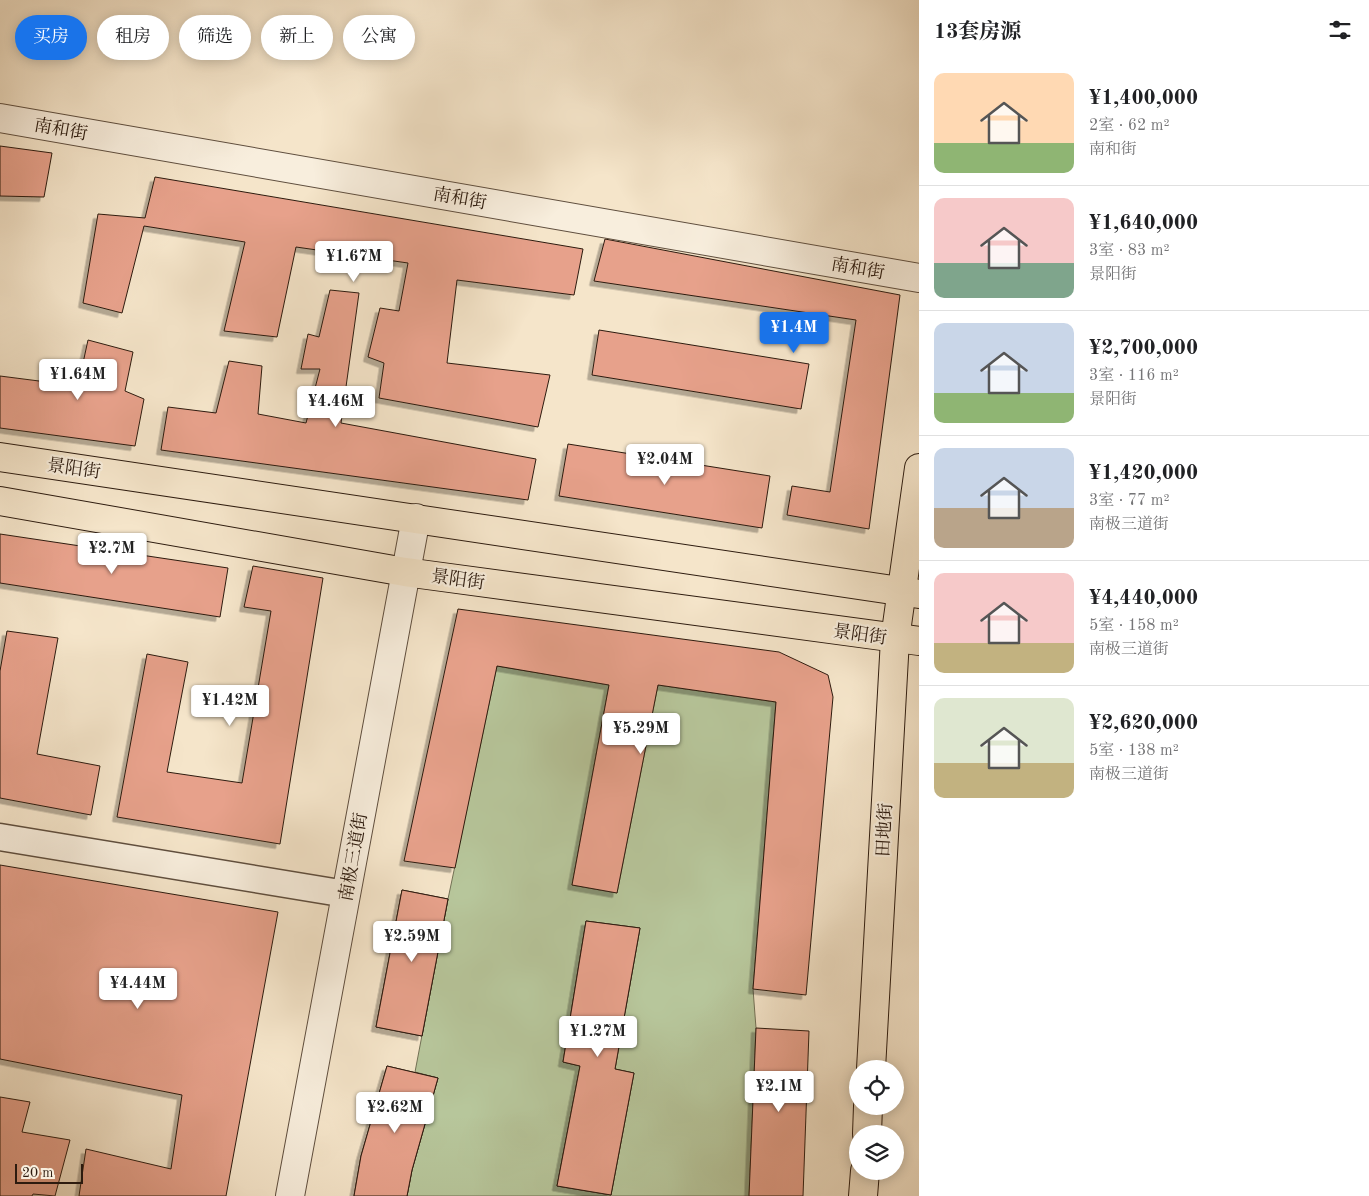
<!DOCTYPE html>
<html lang="zh">
<head>
<meta charset="utf-8">
<style>
	body { margin:0; font-family:"Old Standard TT","Noto Serif SC",serif; background:#f6f6f6; color:#202124; height:100vh; display:flex; flex-direction:column; font-size:19px; white-space:nowrap }
	* { box-sizing:border-box; margin:0 }
	p { font-size:16px; color:#757577 }
	.icon { flex:none; width:28px; height:28px; fill:none; stroke:currentColor; stroke-width:2; stroke-linecap:round; stroke-linejoin:round }
	.map { position:relative; flex:1; overflow:hidden }
	.panel { display:flex; flex-direction:column; background:#fff; width:450px }
	.panel>* { flex:none }
	.hud { position:absolute; left:15px; top:15px; width:475px; height:45px; display:flex; gap:10px }
	.fabs { position:absolute; left:849px; top:1060px; display:grid; gap:10px }
	.fabs a { display:grid; place-items:center; width:55px; height:55px; border-radius:50%; background:#fff; box-shadow:0 2px 12px #0003; font-size:25px }
	.scale { position:absolute; left:15px; bottom:12px; width:68px; box-sizing:border-box; padding-left:5px; border:2px solid #2d1b0f; border-top:0; font-size:14px; line-height:18px; white-space:nowrap; color:#2d1b0f; -webkit-text-stroke:4px #f8eedd; paint-order:stroke }
	.price { position:absolute; translate:-50% -42px; padding:0 11px; border-radius:5px; background:#fff; color:#222; font-size:16px; line-height:32px; filter:drop-shadow(0 1px 2px #0008) }
	.price::after { content:''; position:absolute; left:50%; top:30px; width:15px; height:11px; margin-left:-8px; background:inherit; clip-path:polygon(0 0,100% 0,50% 100%) }
	.price.on { background:#1a73e8; color:#fff }
	ul { padding:0; list-style:none }
	li { display:flex; align-items:center; gap:15px; height:125px; padding:0 15px }
	li+li { border-top:1px solid #e0e0e0 }
	li span { display:grid; place-items:center; flex:none; width:140px; height:100px; border-radius:10px; color:#555 }
	li>.icon { margin-inline-start:auto }
	span .icon { width:60px; height:60px; fill:#fffc; stroke-width:1 }
	li b { font-size:21px }
	h2 { display:flex; justify-content:space-between; align-items:center; height:60px; padding:0 15px; font-size:21px }
	.chip { padding:0 18px; border-radius:22px; background:#fff; box-shadow:0 2px 12px #0003; font-size:18px; line-height:45px }
	.chip.on { background:#1a73e8; color:#fff }
	main { display:flex; flex:1; min-height:0 }
	.map>svg:first-child { display:block }
	.green { fill:#b7c69b; stroke:#727055 }
	.building { fill:#e7a18b; stroke:#2d1b0f; filter:url(#shadow) }
	.lines { fill:none; stroke-linecap:round; stroke-linejoin:round }
	.minor-casing { stroke:#5f4e3e; stroke-width:29 }
	.tertiary-casing { stroke:#5f4e3e; stroke-width:30 }
	.primary-casing { stroke:#2d1b0f; stroke-width:30 }
	.trunk-casing { stroke:#2d1b0f; stroke-width:30 }
	.minor { stroke:#f8eedd; stroke-width:26 }
	.tertiary { stroke:#f8eedd; stroke-width:28 }
	.primary { stroke:#f5e5ca; stroke-width:28 }
	.trunk { stroke:#f5e5ca; stroke-width:28 }
	.labels { text-anchor:middle; stroke-width:4.5; stroke-linejoin:round; paint-order:stroke }
	.street-label { font-size:18px; fill:#2d1b0f; stroke:#f8eedd }
</style>
</head>
<body>
<main>
<div class="map">
<svg width="919" height="1196" viewBox="0 0 919 1196">
	<defs>
		<filter id="shadow"><feDropShadow dx="-4.5" dy="4.5" stdDeviation="0" flood-color="#0004"/></filter>
	</defs>
	<rect width="100%" height="100%" fill="#f5e5ca"/>
	<filter id="stains"><feTurbulence type="fractalNoise" baseFrequency=".004" numOctaves="4"/><feColorMatrix values="0 0 0 0 .2 0 0 0 0 .09 0 0 0 0 .02 0 0 0 .5 -.17"/></filter>
	<radialGradient id="worn" r=".72"><stop offset=".6" stop-color="#630" stop-opacity="0"/><stop offset="1" stop-color="#630" stop-opacity=".3"/></radialGradient>
	<path class="green" d="M497,666L609,685L572,885L617,893L658,685L776,702L753,989L756,1028L749,1196H407L412,1170L438,1078L415,1072L448,899Z"/>
	<g class="building">
		<path d="M0,146L52,153L44,197L0,196Z"/>
		<path d="M155,177L583,249L574,295L457,280L447,363L550,375L538,427L379,398L384,363L368,357L380,308L399,311L408,263L296,247L277,337L224,331L245,242L144,226L122,313L83,303L98,214L145,218Z"/>
		<path d="M605,239L900,295L869,529L787,515L792,486L830,492L856,320L594,281Z"/>
		<path d="M330,290L359,293L341,423L536,459L528,500L161,450L168,407L216,413L229,361L262,366L258,414L306,423L320,369H301L308,334L319,337Z"/>
		<path d="M599,330L809,364L801,409L592,375Z"/>
		<path d="M88,340L133,352L125,391L144,399L135,446L0,428V376L78,386Z"/>
		<path d="M568,444L770,476L762,528L559,496Z"/>
		<path d="M0,534L228,568L220,617L0,583Z"/>
		<path d="M253,566L323,578L280,844L117,817L147,654L188,662L167,772L242,783L271,611L244,607Z"/>
		<path d="M458,609L779,652L828,675L833,697L806,995L753,989L776,702L658,685L617,893L572,885L609,685L497,666L455,868L404,861Z"/>
		<path d="M7,631L58,638L37,754L100,766L91,815L0,798V671Z"/>
		<path d="M0,865L278,912L226,1196H79L86,1149L171,1169L182,1095L0,1059Z"/>
		<path d="M402,890L448,899L422,1036L376,1027Z"/>
		<path d="M402,890L448,899L422,1036L376,1027Z"/>
		<path d="M586,921L640,928L615,1069L634,1073L611,1195L557,1186L580,1066L563,1062Z"/>
		<path d="M586,921L640,928L615,1069L634,1073L611,1195L557,1186L580,1066L563,1062Z"/>
		<path d="M756,1028L809,1031L803,1196H749Z"/>
		<path d="M387,1066L438,1078L412,1170L407,1196H354L361,1156Z"/>
		<path d="M387,1066L438,1078L412,1170L407,1196H354L361,1156Z"/>
		<path d="M0,1097L30,1102L22,1132L70,1140L55,1196L33,1194L32,1196H0Z"/>
	</g>
	<g class="lines">
		<defs>
			<path id="minor" d="M0,837L346,894"/>
			<g id="tertiary">
				<path d="M0,118L919,278"/>
				<path d="M290,1196L416,518"/>
			</g>
			<g id="primary">
				<path d="M0,457L919,594"/>
				<path d="M0,501L405,572L919,641"/>
			</g>
			<g id="trunk">
				<path d="M871,1069L895,639L919,468"/>
				<path d="M867,1134L868,1106"/>
				<path d="M863,1196L865,1171"/>
			</g>
		</defs>
		<use href="#minor" class="minor-casing"/>
		<use href="#tertiary" class="tertiary-casing"/>
		<use href="#primary" class="primary-casing"/>
		<use href="#trunk" class="trunk-casing"/>
		<use href="#minor" class="minor"/>
		<use href="#tertiary" class="tertiary"/>
		<use href="#primary" class="primary"/>
		<use href="#trunk" class="trunk"/>
	</g>
	<g class="labels">
		<g class="street-label">
			<text transform="translate(61 129) rotate(10)" y="6">南和街</text>
			<text transform="translate(460 198) rotate(10)" y="6">南和街</text>
			<text transform="translate(858 268) rotate(10)" y="6">南和街</text>
			<text transform="translate(74 468) rotate(8)" y="6">景阳街</text>
			<text transform="translate(458 579) rotate(8)" y="6">景阳街</text>
			<text transform="translate(860 634) rotate(8)" y="6">景阳街</text>
			<text transform="translate(884 830) rotate(-87)" y="6">田地街</text>
			<text transform="translate(353 857) rotate(-80)" y="6">南极三道街</text>
		</g>
	</g>
	<rect width="100%" height="100%" filter="url(#stains)"/>
	<rect width="100%" height="100%" fill="url(#worn)"/>
</svg>
<div class="fabs">
<a><svg class="icon" aria-label="locate" viewBox="0 0 24 24"><circle cx="12" cy="12" r="6"/><path d="M12 2v4M12 18v4M2 12h4M18 12h4"/></svg></a>
<a><svg class="icon" aria-label="layers" viewBox="0 0 24 24"><path d="M12 4l9 5-9 5-9-5zM3 14l9 5 9-5"/></svg></a>
</div>
<div class="scale">20 m</div>
<b class="price" style="left:354px;top:283px">¥1.67M</b>
<b class="price on" style="left:794px;top:354px">¥1.4M</b>
<b class="price" style="left:78px;top:401px">¥1.64M</b>
<b class="price" style="left:336px;top:428px">¥4.46M</b>
<b class="price" style="left:665px;top:486px">¥2.04M</b>
<b class="price" style="left:112px;top:575px">¥2.7M</b>
<b class="price" style="left:230px;top:727px">¥1.42M</b>
<b class="price" style="left:641px;top:755px">¥5.29M</b>
<b class="price" style="left:412px;top:963px">¥2.59M</b>
<b class="price" style="left:138px;top:1010px">¥4.44M</b>
<b class="price" style="left:598px;top:1058px">¥1.27M</b>
<b class="price" style="left:779px;top:1113px">¥2.1M</b>
<b class="price" style="left:395px;top:1134px">¥2.62M</b>
<div class="hud">
<a class="chip on">买房</a>
<a class="chip">租房</a>
<a class="chip">筛选</a>
<a class="chip">新上</a>
<a class="chip">公寓</a>
</div>
</div>
<section class="panel">
<h2>13套房源<svg class="icon" aria-label="filters" viewBox="0 0 24 24"><path d="M4 7h16M4 17h16"/><circle cx="9" cy="7" r="2"/><circle cx="15" cy="17" r="2"/></svg></h2>
<ul>
<li><span style="background:linear-gradient(#ffd9b3 70%,#8fb573 0)"><svg class="icon" aria-label="home" viewBox="0 0 24 24"><path d="M3 11l9-7 9 7M6 9v11h12V9"/></svg></span><div><b>¥1,400,000</b><p>2室 · 62 m²</p><p>南和街</p></div></li>
<li><span style="background:linear-gradient(#f6c9c9 65%,#7fa58c 0)"><svg class="icon" aria-label="home" viewBox="0 0 24 24"><path d="M3 11l9-7 9 7M6 9v11h12V9"/></svg></span><div><b>¥1,640,000</b><p>3室 · 83 m²</p><p>景阳街</p></div></li>
<li><span style="background:linear-gradient(#c9d6e8 70%,#8fb573 0)"><svg class="icon" aria-label="home" viewBox="0 0 24 24"><path d="M3 11l9-7 9 7M6 9v11h12V9"/></svg></span><div><b>¥2,700,000</b><p>3室 · 116 m²</p><p>景阳街</p></div></li>
<li><span style="background:linear-gradient(#c9d6e8 60%,#b9a48a 0)"><svg class="icon" aria-label="home" viewBox="0 0 24 24"><path d="M3 11l9-7 9 7M6 9v11h12V9"/></svg></span><div><b>¥1,420,000</b><p>3室 · 77 m²</p><p>南极三道街</p></div></li>
<li><span style="background:linear-gradient(#f6c9c9 70%,#c2b280 0)"><svg class="icon" aria-label="home" viewBox="0 0 24 24"><path d="M3 11l9-7 9 7M6 9v11h12V9"/></svg></span><div><b>¥4,440,000</b><p>5室 · 158 m²</p><p>南极三道街</p></div></li>
<li><span style="background:linear-gradient(#dfe7d0 65%,#c2b280 0)"><svg class="icon" aria-label="home" viewBox="0 0 24 24"><path d="M3 11l9-7 9 7M6 9v11h12V9"/></svg></span><div><b>¥2,620,000</b><p>5室 · 138 m²</p><p>南极三道街</p></div></li>
</ul>
</section>
</main>
</body>
</html>
